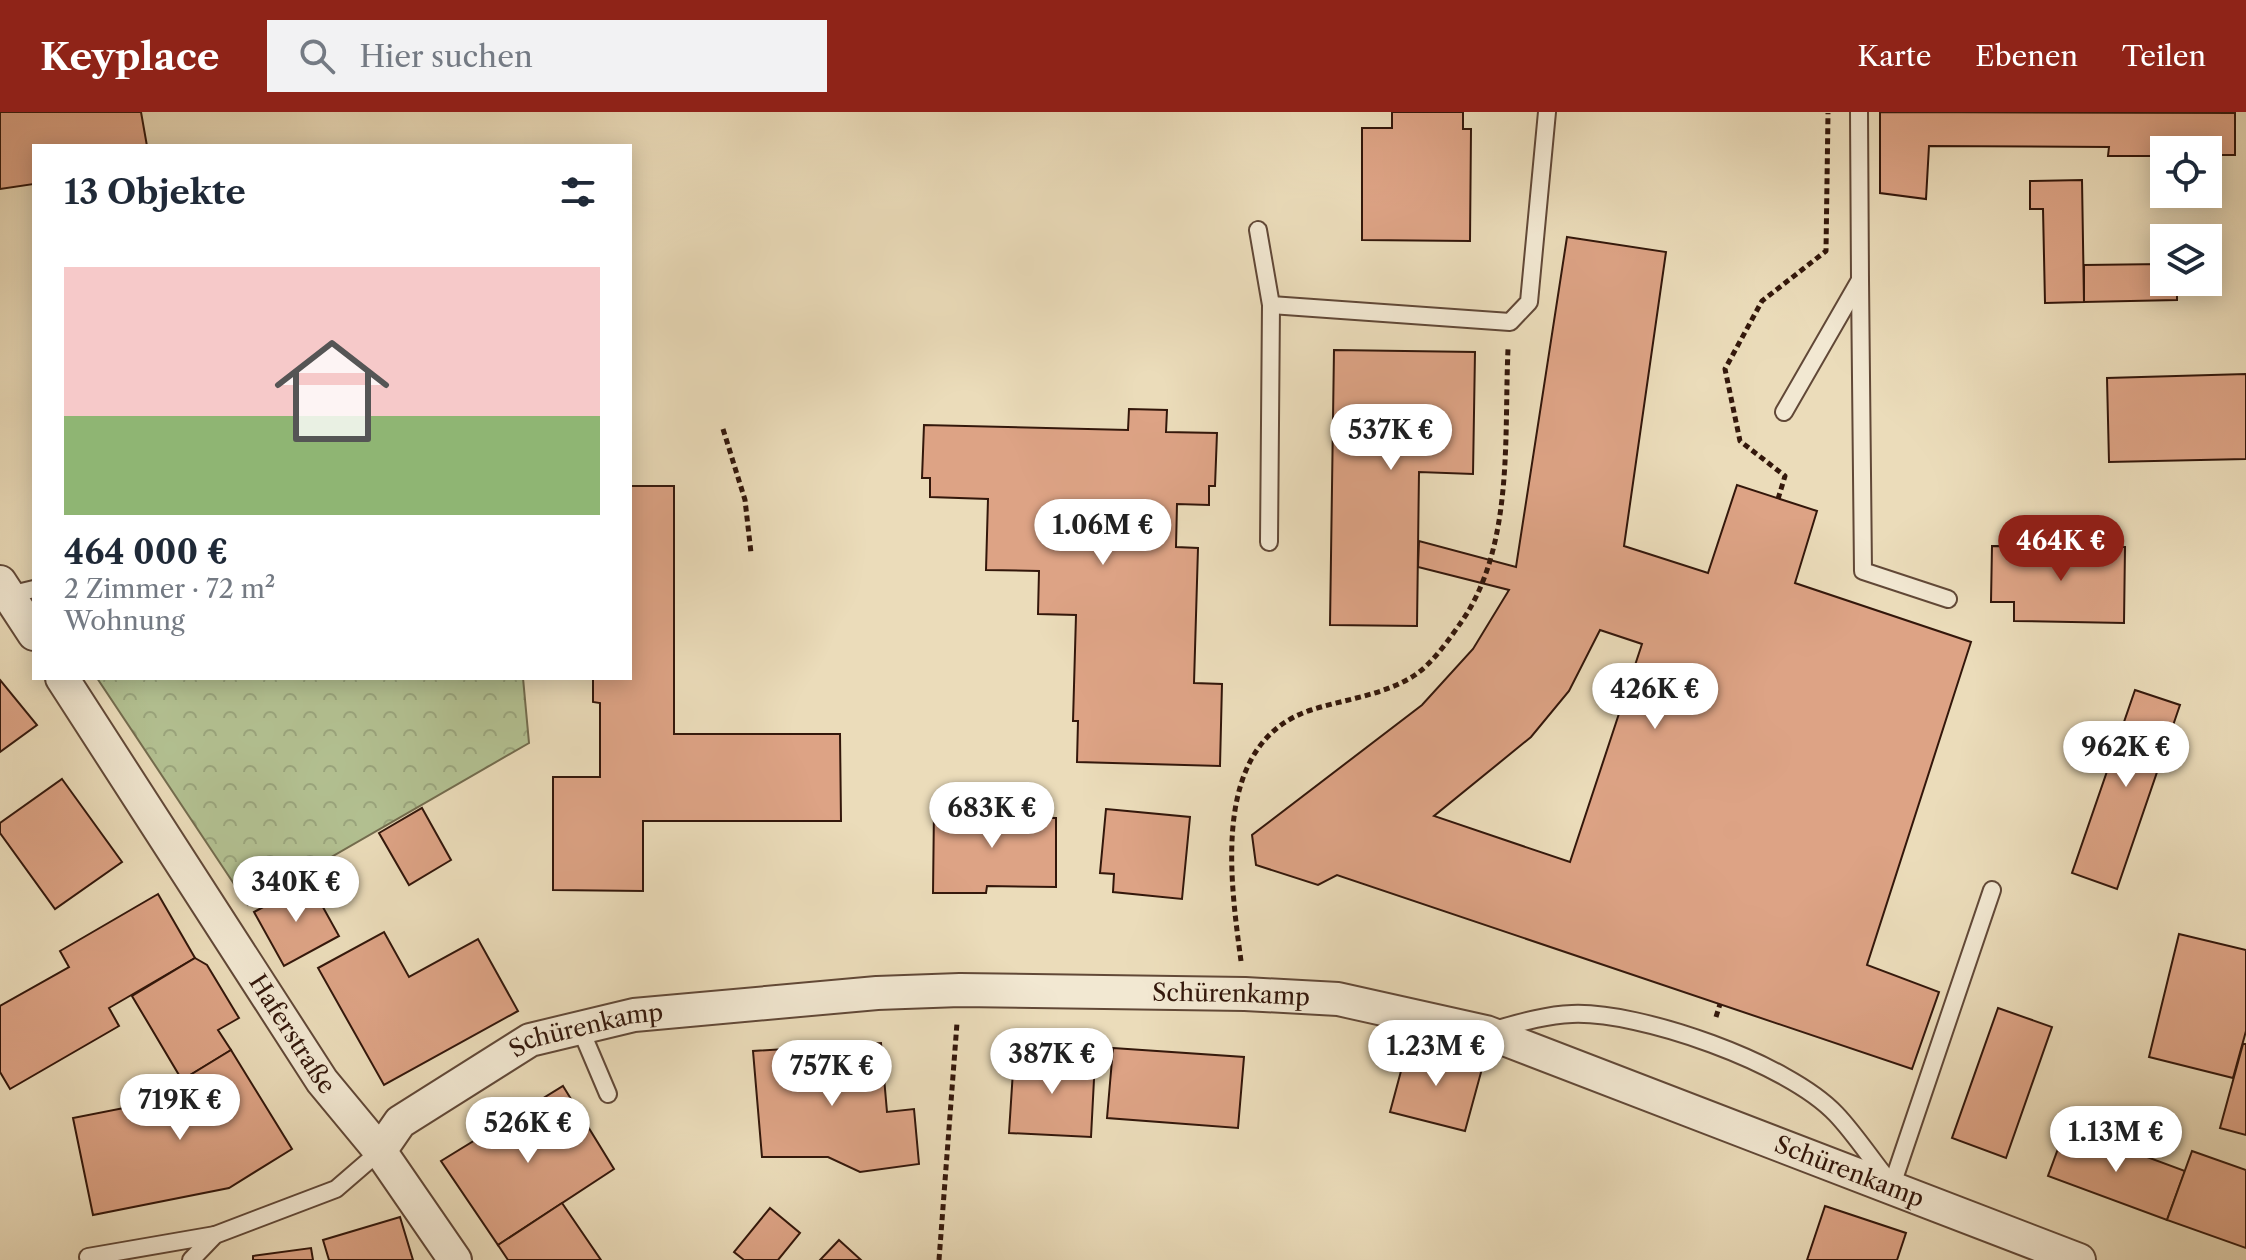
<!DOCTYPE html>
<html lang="de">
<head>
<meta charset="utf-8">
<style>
	body { margin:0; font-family:"Libre Caslon Text",serif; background:#f2f2f3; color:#1f2937; height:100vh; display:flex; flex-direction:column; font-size:30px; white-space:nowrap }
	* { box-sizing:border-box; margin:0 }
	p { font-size:26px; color:#747a83 }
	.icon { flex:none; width:44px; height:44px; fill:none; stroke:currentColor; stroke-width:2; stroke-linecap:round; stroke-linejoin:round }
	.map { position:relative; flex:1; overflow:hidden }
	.details { position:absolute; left:32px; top:32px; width:600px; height:536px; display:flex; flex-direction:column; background:#fff; border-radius:0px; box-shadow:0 4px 20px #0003 }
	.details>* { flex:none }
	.buttons { position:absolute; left:2150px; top:24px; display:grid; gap:16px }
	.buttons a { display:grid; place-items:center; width:72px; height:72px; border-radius:0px; background:#fff; box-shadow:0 4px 20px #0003; font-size:40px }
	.price { position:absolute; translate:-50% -68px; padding:0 18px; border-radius:28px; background:#fff; color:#222; font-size:26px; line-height:52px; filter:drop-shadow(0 2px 4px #0008) }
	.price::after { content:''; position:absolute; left:50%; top:48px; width:24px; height:18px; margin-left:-12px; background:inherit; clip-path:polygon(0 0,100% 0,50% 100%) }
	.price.active { background:#8f2418; color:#fff }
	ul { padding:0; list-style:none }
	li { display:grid; align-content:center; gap:16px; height:424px; padding:0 32px }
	li span { display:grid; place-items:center; height:248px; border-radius:0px; color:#555 }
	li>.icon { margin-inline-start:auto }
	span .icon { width:144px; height:144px; fill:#fffc; stroke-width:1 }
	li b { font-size:34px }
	h2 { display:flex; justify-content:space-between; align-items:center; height:96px; padding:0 32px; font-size:34px }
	header { display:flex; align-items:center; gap:48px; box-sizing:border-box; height:112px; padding:0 40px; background:#8f2418; color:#fff }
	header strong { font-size:38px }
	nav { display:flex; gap:44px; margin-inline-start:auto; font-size:28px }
	.search { width:560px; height:72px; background:#f2f2f3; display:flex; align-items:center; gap:20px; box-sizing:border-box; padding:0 28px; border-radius:0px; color:#747a83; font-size:30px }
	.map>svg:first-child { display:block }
	.park { fill:url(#park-crowns); stroke:#736c4e; stroke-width:2 }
	.building { fill:#dda385; stroke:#33170b; stroke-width:2; fill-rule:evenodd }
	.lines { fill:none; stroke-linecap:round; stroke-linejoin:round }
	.service-casing { stroke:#614837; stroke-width:20 }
	.minor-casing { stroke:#614837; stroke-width:36 }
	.path { stroke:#33170b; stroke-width:5; stroke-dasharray:6 4; stroke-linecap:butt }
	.service { stroke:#f2e8d2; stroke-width:16 }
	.minor { stroke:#f2e8d2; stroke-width:32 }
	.labels { text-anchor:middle; stroke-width:8; stroke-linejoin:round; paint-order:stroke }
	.street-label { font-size:24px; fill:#33170b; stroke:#f2e8d2 }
</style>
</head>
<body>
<header>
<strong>Keyplace</strong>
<div class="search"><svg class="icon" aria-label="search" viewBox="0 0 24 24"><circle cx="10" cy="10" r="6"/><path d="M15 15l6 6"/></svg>Hier suchen</div>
<nav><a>Karte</a><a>Ebenen</a><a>Teilen</a></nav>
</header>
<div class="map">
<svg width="2246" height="1148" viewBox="0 0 2246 1148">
	<defs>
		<pattern id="park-crowns" width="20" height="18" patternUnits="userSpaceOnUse" patternTransform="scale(2)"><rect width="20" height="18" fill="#b3c192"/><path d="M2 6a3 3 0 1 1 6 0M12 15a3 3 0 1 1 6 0" fill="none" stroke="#9aa57d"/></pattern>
	</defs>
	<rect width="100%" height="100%" fill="#ebdcba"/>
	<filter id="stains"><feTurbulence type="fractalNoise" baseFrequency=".0025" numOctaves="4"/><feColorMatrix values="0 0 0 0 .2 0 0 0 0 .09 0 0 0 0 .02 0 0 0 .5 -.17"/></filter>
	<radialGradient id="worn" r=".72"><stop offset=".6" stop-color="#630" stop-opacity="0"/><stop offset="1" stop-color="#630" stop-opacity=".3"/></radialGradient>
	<path class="park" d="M97,566H523L529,631L248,793Z"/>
	<g class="building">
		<path d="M0,0H141L147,34H34V72L0,77Z"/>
		<path d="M1392,0H1463V17H1471L1470,129L1362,128V16H1392Z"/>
		<path d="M1880,0L2235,1V43H2208V38H2164V44H2108L2109,35L1929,34L1926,87L1880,81Z"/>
		<path d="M2082,68L2084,190L2045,191L2043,97H2030V69Z"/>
		<path d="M1567,125L1666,140L1624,434L1708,461L1737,373L1817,399L1795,471L1971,530L1867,853L1939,880L1912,957L1337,763L1318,773L1256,753L1252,723L1422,593L1473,537L1509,478L1418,455L1419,429L1516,455ZM1600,518L1642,532L1570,750L1434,704L1531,625L1569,579Z"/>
		<path d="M2164,152V170H2177V188L2084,190V153Z"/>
		<path d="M1334,238L1475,240L1473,362L1419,360L1417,514L1330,513Z"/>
		<path d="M2246,262V347L2109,350L2107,266Z"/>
		<path d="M1129,297L1167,298L1166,320L1217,321L1215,374H1209V393L1177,392L1176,435L1198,436L1194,571L1222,572L1220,654L1077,650L1078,609H1073L1076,503L1038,502L1039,459L986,458L988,387L930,385V366H922L924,313L1128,318Z"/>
		<path d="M630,374H674V622H840L841,709H643V779L553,778V665H600V591L593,590V566H630Z"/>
		<path d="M1992,434L2125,435L2124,511L2014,509V490H1991Z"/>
		<path d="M0,568L37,613L0,640Z"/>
		<path d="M2135,578L2180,593L2117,777L2072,761Z"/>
		<path d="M62,667L122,750L55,797L0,721V711Z"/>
		<path d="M985,690L1006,691V705L1056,706V775L987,774L986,781H933L934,696H985Z"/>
		<path d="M422,696L451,748L409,773L379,721Z"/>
		<path d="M1106,697L1190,705L1182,787L1113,780L1114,762L1100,761Z"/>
		<path d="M309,770L339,824L284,854L254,800Z"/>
		<path d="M158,782L195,846L109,896L119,914L10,977L0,960V894L69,855L60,839Z"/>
		<path d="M384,820L409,865L478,827L518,899L384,973L318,856Z"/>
		<path d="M2179,822L2246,838V919L2233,966L2149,945Z"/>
		<path d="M195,846L207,853L239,906L218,918L231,938L182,968L132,884Z"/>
		<path d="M1998,896L2052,915L2006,1046L1952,1026Z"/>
		<path d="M881,931L887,1000L914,997L919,1052L860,1060L828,1045H762L753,939Z"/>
		<path d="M2243,932H2246V1023L2220,1016Z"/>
		<path d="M1408,933L1483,953L1465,1019L1390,1000Z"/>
		<path d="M1113,936L1244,945L1238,1016L1107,1006Z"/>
		<path d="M231,938L292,1037L229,1076L93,1103L73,1006L185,984L182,968Z"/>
		<path d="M1014,943L1095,948L1091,1025L1009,1021Z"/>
		<path d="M563,974L614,1057L498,1133L441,1049Z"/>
		<path d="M2066,1015L2185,1059L2167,1108L2048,1064Z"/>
		<path d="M2192,1039L2246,1058V1136L2167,1108Z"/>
		<path d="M562,1091L601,1148H508L498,1133Z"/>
		<path d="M1825,1094L1906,1121L1897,1148H1807Z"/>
		<path d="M770,1096L800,1121L778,1148H744L734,1140Z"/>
		<path d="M400,1105L413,1148H329L323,1128Z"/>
		<path d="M839,1128L861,1148H820Z"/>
		<path d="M311,1136L313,1148H253V1144Z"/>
	</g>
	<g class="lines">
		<defs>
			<g id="service">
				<path d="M1258,118L1271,193L1269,430"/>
				<path d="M1860,168L1863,459L1948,487"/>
				<path d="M1271,193L1510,210L1529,190L1547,0"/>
				<path d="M1784,300L1860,168L1859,0"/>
				<path d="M9,483L34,477"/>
				<path d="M580,916L608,982"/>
				<path d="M1494,918C1519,911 1545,903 1572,902C1640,899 1788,951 1836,1002C1855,1022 1871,1047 1889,1069"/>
				<path d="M1892,1073L1992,778"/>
				<path d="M88,1145L215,1123"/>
				<path d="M191,1148L215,1123L336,1077L380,1039"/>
			</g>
			<g id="minor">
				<path d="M0,470L34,522"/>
				<path id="s1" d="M62,566L322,969L380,1039L455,1148"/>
				<path id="s2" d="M380,1039L400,1010L530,928L634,903L877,881L960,878L1245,882L1338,887L1486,920L2079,1148"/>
			</g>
		</defs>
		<use href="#service" class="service-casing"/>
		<use href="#minor" class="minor-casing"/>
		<g class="path">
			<path d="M723,317L745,388L751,441"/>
			<path d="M1778,387L1785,364L1740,329L1725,257L1762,189L1826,139L1828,1"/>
			<path d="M1241,849C1230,767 1210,631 1311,598C1345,587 1385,583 1415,563C1433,551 1450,526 1462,509C1514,433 1504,325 1508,237"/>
			<path d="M1716,905L1720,892"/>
			<path d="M939,1148L957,911"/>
		</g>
		<use href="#service" class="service"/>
		<use href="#minor" class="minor"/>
	</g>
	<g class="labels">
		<g class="street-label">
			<text dy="8" stroke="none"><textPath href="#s2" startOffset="894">Schürenkamp</textPath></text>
			<text dy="8" stroke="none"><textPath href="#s1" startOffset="424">Haferstraße</textPath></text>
			<text dy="8" stroke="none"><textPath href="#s2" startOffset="246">Schürenkamp</textPath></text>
			<text dy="8" stroke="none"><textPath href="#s2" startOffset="1542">Schürenkamp</textPath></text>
		</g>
	</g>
	<rect width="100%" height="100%" filter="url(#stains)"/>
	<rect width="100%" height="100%" fill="url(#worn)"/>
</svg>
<div class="buttons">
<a><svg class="icon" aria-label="locate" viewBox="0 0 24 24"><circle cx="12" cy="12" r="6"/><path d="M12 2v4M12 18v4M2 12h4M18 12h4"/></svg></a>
<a><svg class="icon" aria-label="layers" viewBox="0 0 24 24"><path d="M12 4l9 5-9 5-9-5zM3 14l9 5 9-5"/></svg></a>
</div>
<b class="price" style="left:1391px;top:360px">537K €</b>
<b class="price" style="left:1103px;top:455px">1.06M €</b>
<b class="price active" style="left:2061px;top:471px">464K €</b>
<b class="price" style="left:1655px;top:619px">426K €</b>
<b class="price" style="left:2126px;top:677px">962K €</b>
<b class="price" style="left:992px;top:738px">683K €</b>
<b class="price" style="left:296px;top:812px">340K €</b>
<b class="price" style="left:1436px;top:976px">1.23M €</b>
<b class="price" style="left:1052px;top:984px">387K €</b>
<b class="price" style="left:832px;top:996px">757K €</b>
<b class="price" style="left:180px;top:1030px">719K €</b>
<b class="price" style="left:528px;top:1053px">526K €</b>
<b class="price" style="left:2116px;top:1062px">1.13M €</b>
<section class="details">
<h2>13 Objekte<svg class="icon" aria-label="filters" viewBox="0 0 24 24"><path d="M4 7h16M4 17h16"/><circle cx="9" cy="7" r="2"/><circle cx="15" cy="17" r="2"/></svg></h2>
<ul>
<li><span style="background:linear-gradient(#f6c9c9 60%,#8fb573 0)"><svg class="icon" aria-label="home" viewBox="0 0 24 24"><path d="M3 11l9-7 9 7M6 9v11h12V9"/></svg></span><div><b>464 000 €</b><p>2 Zimmer · 72 m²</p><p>Wohnung</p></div></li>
</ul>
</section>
</div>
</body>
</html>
